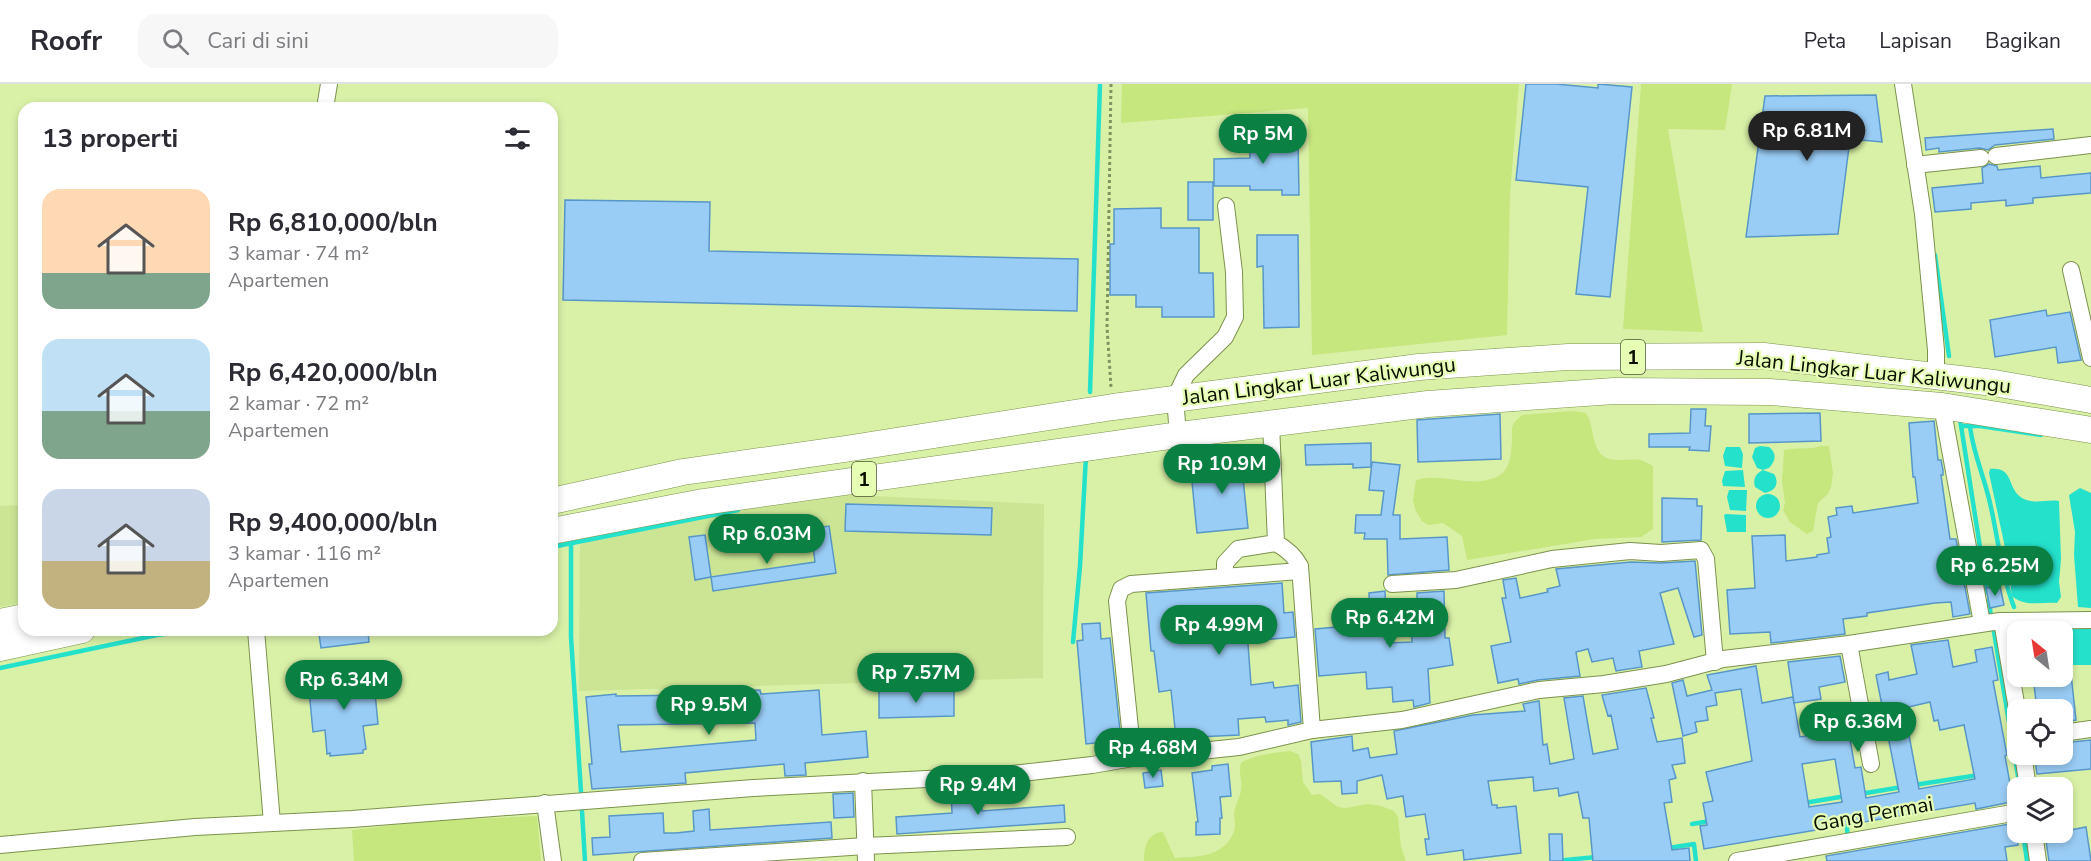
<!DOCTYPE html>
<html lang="id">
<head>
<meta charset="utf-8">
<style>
	body { margin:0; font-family:"Nunito Sans",sans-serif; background:#f7f7f7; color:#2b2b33; height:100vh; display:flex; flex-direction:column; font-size:22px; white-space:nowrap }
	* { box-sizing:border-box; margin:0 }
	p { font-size:20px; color:#7c7c81 }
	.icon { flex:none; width:33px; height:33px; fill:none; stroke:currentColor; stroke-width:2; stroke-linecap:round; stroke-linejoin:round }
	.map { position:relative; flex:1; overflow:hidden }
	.drawer { position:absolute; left:18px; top:18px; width:540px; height:534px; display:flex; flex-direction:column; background:#fff; border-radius:18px; box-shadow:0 3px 9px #0003 }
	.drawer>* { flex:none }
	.needle { width:39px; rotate:330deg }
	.buttons { position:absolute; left:2007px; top:537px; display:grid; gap:12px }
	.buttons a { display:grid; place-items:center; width:66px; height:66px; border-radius:12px; background:#fff; box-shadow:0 3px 9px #0003; font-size:30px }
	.price { position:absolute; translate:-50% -51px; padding:0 14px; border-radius:21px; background:#0b8043; color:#fff; font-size:20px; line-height:39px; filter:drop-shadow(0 2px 3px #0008) }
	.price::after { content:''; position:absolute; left:50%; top:36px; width:18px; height:14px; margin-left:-9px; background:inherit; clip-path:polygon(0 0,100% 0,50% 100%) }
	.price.active { background:#222; color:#fff }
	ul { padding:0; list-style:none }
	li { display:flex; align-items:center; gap:18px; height:150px; padding:0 24px }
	li span { display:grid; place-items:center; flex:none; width:168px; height:120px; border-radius:18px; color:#555 }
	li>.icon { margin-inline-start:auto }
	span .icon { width:72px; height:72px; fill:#fffc; stroke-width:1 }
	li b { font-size:26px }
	h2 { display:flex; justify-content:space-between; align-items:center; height:72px; padding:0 24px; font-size:26px }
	header { display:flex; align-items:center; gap:36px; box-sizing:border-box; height:84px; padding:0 30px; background:#fff; border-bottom:2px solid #e1e1e2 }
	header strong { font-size:28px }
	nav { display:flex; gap:33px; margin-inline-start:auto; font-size:21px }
	.search { width:420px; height:54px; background:#f7f7f7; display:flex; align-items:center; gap:15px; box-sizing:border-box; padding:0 21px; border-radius:18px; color:#7c7c81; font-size:22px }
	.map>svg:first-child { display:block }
	.built { fill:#cbe595 }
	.green { fill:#c6e67e }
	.water { fill:#24e1cc }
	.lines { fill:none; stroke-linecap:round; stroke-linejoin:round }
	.stream { stroke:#24e1cc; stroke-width:4.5 }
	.building { fill:#9acdf6; stroke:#5797c8; stroke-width:1.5; fill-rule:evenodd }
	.minor-casing { stroke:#7d924d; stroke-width:18 }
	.highway-casing { stroke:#7d924d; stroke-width:27 }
	.path { stroke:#819261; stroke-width:3; stroke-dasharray:3 3; stroke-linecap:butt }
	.minor { stroke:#fff; stroke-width:16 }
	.highway { stroke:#fff; stroke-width:26 }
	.labels { text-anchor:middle; stroke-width:4.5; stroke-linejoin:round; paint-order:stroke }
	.shield { fill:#e6feb4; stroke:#4b5736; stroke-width:1.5 }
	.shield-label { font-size:20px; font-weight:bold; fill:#080f00 }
	.street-label { font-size:21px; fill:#080f00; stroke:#e6feb4 }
</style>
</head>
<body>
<header>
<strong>Roofr</strong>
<div class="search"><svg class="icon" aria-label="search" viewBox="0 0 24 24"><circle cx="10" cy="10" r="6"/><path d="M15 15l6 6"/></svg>Cari di sini</div>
<nav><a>Peta</a><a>Lapisan</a><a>Bagikan</a></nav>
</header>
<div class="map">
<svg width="2091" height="777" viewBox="0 0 2091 777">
	<rect width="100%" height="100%" fill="#d9f1a7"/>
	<g class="built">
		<path d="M808,409L1044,420L1043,594L579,607L580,453Z"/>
		<path d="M24,421V518L0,523V422Z"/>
	</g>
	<g class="green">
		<path d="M1122,0H1519L1510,110L1507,251L1312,271L1308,24L1121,39Z"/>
		<path d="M1641,0H1732L1725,46L1668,45L1703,248L1623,245Z"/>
		<path d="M1572,327L1586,329C1594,341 1591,357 1600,369C1608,380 1628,374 1640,376C1645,377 1649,380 1653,382V445L1641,453L1595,455L1467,476L1462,452L1443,439L1428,441L1422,437L1415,425L1413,416L1416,396C1442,388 1469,404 1494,394C1511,388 1511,371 1512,355C1512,351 1511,345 1513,341C1514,338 1519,334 1522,331Z"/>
		<path d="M1821,362H1829L1833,389L1831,403L1828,410L1818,419L1813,447L1807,450L1790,438L1783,426L1785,419L1782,397L1784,366C1797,363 1808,366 1821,362Z"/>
		<path d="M1290,667L1298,670L1301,677L1303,698L1312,711L1320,710L1338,723L1346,724L1367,720L1381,722L1394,727L1398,733L1401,763L1406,777H1144C1144,763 1147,749 1163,748L1175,774C1197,773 1225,773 1234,747C1236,741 1234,735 1234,729C1235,721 1240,714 1241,706C1243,696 1238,691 1241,679C1255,670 1275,669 1290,667Z"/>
		<path d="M537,732L541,777H354L352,746L428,737Z"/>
	</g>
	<g class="water">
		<path d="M1760,362L1769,363C1777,369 1776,377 1769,384L1763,386L1774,390C1780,400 1775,407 1765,409L1755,403C1753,395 1755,390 1763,386L1757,384L1752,373L1755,364Z"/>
		<path d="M1726,363H1740L1743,370L1742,384L1725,382L1723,372Z"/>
		<path d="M1990,385C2015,383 2006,404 2022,414C2035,421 2046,415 2059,417L2061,475L2059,498L2061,513L2057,519C2041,518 2024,523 2012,512L2006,468L1989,389Z"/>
		<path d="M1743,386L1745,403L1723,402L1722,397L1725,387Z"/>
		<path d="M2080,404L2091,409V524L2078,523L2074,471L2075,448L2069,411Z"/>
		<path d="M1729,406H1747L1746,427L1730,426L1727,413Z"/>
		<circle cx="1768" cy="422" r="12"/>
		<path d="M1726,430L1746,431V448H1727L1724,431Z"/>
		<path d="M2073,544H2091V581H2063L2062,550L2069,548Z"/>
	</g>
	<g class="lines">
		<g class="stream">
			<path d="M1935,171L1949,272"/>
			<path d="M1090,308L1100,0"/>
			<path d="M1960,335L1987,508"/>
			<path d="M1961,342H1980L2041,351"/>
			<path d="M1970,342C1973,369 1984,392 1990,419C1998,453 2001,489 2014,523"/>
			<path d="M571,458V553L581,708"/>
			<path d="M552,463L738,426"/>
			<path d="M1989,516L1991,534"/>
			<path d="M1993,542L2020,704"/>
			<path d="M1073,558L1080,482L1086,372"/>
			<path d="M0,584L157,551L193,546"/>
			<path d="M1914,701L1979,691"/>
			<path d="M1860,710L1902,703"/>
			<path d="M1804,719L1846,712"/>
			<path d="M582,727L585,777"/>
			<path d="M1846,735L1848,754"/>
			<path d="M1692,740L1710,737"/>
			<path d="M2023,748L2027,777"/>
			<path d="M1668,764L1694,760L1696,777"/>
			<path d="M1555,777L1597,773"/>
		</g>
	</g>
	<g class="building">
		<path d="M1526,0H1556L1598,4V0L1632,3L1610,213L1576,210L1588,103L1516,96Z"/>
		<path d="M1876,11L1882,58L1850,55L1838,150L1746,153L1765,12Z"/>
		<path d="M1257,40H1271V50H1279V55H1298L1299,111H1282V106H1250V102H1214V75L1250,74L1249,50H1257Z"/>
		<path d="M2053,45L2054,55L1995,61L1988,66L1980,64L1939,68V64L1926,66L1925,54Z"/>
		<path d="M1989,80L1997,82L1998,86L2040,82L2041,94L2091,89V109L2033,114V119L2006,122V116L1971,119V125L1935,128L1932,104L1983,99L1982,84Z"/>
		<rect x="1188" y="98" width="25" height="38"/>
		<path d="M565,116L710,118L709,167L1078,175L1077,227L563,216Z"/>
		<path d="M1161,124V144H1199V189H1213L1214,233H1162V223H1136V211H1110V160H1114V125Z"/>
		<path d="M1257,151H1298L1299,243L1264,244L1263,182L1257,183Z"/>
		<path d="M2046,226L2047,232L2070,228L2081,276L2058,279L2056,263L1995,273L1990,236Z"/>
		<path d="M1691,325H1706L1705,342H1711L1709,367L1689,366L1690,363H1649V350L1690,349Z"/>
		<path d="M1820,329L1821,357L1749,359V330Z"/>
		<path d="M1500,330L1501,375L1418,378L1417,336Z"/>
		<path d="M1934,337L1938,376H1941L1943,386V391H1941L1950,455H1956L1970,530L1953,533L1951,518L1935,519L1867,529V532L1843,535L1845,550L1771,559L1770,548L1730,550L1727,506L1755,504L1752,452L1785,451L1786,477L1817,473V471L1829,469L1827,454L1831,453L1828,433L1837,431L1836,424L1852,422L1853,429L1918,419L1915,393H1913L1909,339Z"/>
		<path d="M1371,359V383L1353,384V380L1306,381L1305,361Z"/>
		<path d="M1240,364L1248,444L1197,449L1192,398L1214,396L1212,367Z"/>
		<path d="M1372,378L1400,381L1393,431H1400V455L1447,453L1449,486L1388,491L1387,455H1364L1365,449H1355L1356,431H1381L1384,407L1369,406Z"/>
		<path d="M1662,414L1697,415V422H1702L1701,456L1662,458Z"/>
		<path d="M846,420L992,424L991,451L845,447Z"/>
		<path d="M829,442L836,489L713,507L711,493L695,496L689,453L705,451L711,493L815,478L811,445Z"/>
		<path d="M1695,477L1702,551L1694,553L1678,504L1660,509L1674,560L1639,567L1642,583L1616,587L1613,574L1592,578L1588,565L1576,568L1580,592L1538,596L1519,600L1518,595L1498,599L1491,562L1511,558L1502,514H1506L1503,496L1516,494L1520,514L1548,508L1547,505L1560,502L1556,485L1631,478L1660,479Z"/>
		<path d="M1282,499L1284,529L1293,528L1295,553L1249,557L1248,560L1251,601L1273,598L1274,604L1298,601L1301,638L1288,641V636L1266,638L1265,633L1238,635L1239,651L1176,654L1171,606L1159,608L1154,567H1151L1146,509Z"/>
		<path d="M2000,502L2004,521L1990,524L1986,504Z"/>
		<path d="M1385,507L1387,559L1412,558L1411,529H1417V509L1444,507L1445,554H1449L1453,581L1428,585L1430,619L1414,623L1413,616L1393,618L1392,603L1367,605L1366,588L1319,592L1315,545L1370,540L1369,509Z"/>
		<path d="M1100,539L1101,555L1110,554L1121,656L1086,660L1077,557L1083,556L1082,540Z"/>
		<path d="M338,546H368L369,558L321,564L319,550Z"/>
		<path d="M1948,556L1953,583L1977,578L1975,566L1992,563L1998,596L1993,597L2007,671L2005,672L2013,716L2011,718L1976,725L1975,719L1704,765L1700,742L1707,741L1703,719L1713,717L1706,688L1752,677L1741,605L1715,609L1717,621L1706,623L1708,636L1695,638L1697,648L1683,652L1672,599L1683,596L1687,612L1712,606L1707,591L1756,582L1762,619L1793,613L1800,653L1835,647L1832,628L1845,626L1855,684L1861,683L1866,714L1899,708L1876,591L1888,588L1889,596L1917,590L1911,561ZM1930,618L1934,637L1938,636L1940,646L1964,641L1975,695L1919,705L1904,624ZM1835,675L1842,718L1809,723L1802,680Z"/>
		<path d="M1840,572L1845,598L1819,603L1821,615L1794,619L1788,578Z"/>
		<path d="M373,588L378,640L363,642L366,665L363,666V669L330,672V669L327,670L325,646L313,648L308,596Z"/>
		<path d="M2071,590L2076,636L2062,638V626H2037L2033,592H2062V591Z"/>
		<path d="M1646,604L1654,634H1651L1657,658L1682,654L1685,679L1672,681L1676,694L1669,696L1672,718L1664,719L1672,766L1689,764L1690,777H1593L1589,734H1583L1578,708L1559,712L1558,704L1534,707L1533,693L1488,697L1492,721H1497V724L1516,722L1521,769L1464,776L1463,766L1427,771L1425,755H1429L1425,730L1406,733L1403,712L1387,715L1382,691L1357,697V709L1342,710L1341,697L1314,698L1311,658L1352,652L1353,667L1368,664L1370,674L1397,670L1394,647L1473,631L1525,627L1523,620L1539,617L1543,661L1547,660L1550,680L1574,675L1564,614L1583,612L1593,670L1618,665L1611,631L1608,632L1602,611Z"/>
		<path d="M954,605V632L879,634V607Z"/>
		<path d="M760,606L761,610L819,606L822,651L866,647L868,673L805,679L806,691L785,692L784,680L685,689L686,699L592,705L589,680H592L586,613L616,610V612L695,611V609L722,607ZM755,639L756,656L621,668L618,641Z"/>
		<path d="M2091,656V685L2037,690L2034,670H2062V659Z"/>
		<path d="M1228,680L1231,712L1220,713L1222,734H1220V750L1196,751V738H1198L1192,689L1212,686V682Z"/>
		<path d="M1161,686L1163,702L1145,704L1143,689Z"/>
		<path d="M981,707L982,727L1064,721L1065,738L897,750L896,733L952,729L951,709Z"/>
		<path d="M853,709L854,733L834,734L833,710Z"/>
		<path d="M709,725L710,746L831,738L832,754L593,771L592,754L610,753L609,732L663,729L664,749H676L694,747L693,727Z"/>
		<path d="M2015,739L2018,761L2005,763L2007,777H1827L1826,772Z"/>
		<path d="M2086,743L2091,777H2049L2045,751Z"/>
		<path d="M1549,750H1562L1563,777H1550Z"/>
	</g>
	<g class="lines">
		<defs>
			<g id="minor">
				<path d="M1903,0L1923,130L1936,266V291"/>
				<path d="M325,24L329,0"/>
				<path d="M1996,72L2091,61"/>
				<path d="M1915,81L1981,74"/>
				<path d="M2071,186L2091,274"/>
				<path d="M1942,322L1982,539"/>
				<path d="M1271,339L1276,459C1287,465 1294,471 1300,482L1312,646"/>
				<path d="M1178,351L1175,314L1186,291L1225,253L1235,233L1234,188L1226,122"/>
				<path d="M1225,493V479L1238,465L1276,459"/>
				<path d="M1392,500L1456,496L1552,475L1630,467L1661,469L1701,466L1706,475L1715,578"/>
				<path d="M2002,537L2018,631"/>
				<path d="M256,546L272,739"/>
				<path d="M1849,560L1871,680"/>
				<path d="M2062,649L2091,645"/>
				<path d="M2023,670L2028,704"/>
				<path d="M1133,674L1117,517L1121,505L1131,500L1300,487"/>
				<path d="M863,697L866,777"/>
				<path d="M545,719L553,777"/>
				<path d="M2034,748L2038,777"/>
				<path d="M0,761L195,743L352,735L753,704L1004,691L1092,681L1133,674L1239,663L1312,646L1402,636L1539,606L1604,600L1666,590L1723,575L1849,560L2000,537L2091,536"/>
				<path d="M642,777L865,762L1067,753"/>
				<path d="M1737,777L2018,728"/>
			</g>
			<g id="highway">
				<path d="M552,417L683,388L845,365L1113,323L1419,283L1568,273L1764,272L1994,299L2091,316"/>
				<path d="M552,447L703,418L1178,351L1428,320L1614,307L1770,308L1942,322L2091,346"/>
				<path d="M0,538L24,533"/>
				<path d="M0,564L82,546"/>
			</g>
		</defs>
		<use href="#minor" class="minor-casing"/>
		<use href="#highway" class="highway-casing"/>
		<path class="path" d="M1111,0L1107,243L1111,303"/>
		<use href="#minor" class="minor"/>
		<use href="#highway" class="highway"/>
	</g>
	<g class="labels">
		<g class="shield">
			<rect x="1621" y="256" width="24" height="34" rx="4.5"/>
			<rect x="852" y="378" width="24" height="34" rx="4.5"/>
		</g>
		<g class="shield-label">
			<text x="1633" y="280">1</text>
			<text x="864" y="402">1</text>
		</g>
		<g class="street-label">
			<text transform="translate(1874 288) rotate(6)" y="7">Jalan Lingkar Luar Kaliwungu</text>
			<text transform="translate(1319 297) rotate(-7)" y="7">Jalan Lingkar Luar Kaliwungu</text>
			<text transform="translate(1873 730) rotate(-10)" y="7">Gang Permai</text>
		</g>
	</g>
</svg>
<div class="buttons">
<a><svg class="needle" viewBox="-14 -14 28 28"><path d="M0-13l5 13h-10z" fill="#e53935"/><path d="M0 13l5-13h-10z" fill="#7c7c81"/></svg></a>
<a><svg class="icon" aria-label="locate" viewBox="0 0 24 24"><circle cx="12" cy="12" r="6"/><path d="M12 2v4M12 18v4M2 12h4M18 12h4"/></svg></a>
<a><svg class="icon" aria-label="layers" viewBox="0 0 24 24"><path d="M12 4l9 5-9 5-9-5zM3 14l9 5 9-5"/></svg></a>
</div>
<b class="price active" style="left:1807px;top:78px">Rp 6.81M</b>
<b class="price" style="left:1263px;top:81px">Rp 5M</b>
<b class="price" style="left:1222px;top:411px">Rp 10.9M</b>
<b class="price" style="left:767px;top:481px">Rp 6.03M</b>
<b class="price" style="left:1995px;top:513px">Rp 6.25M</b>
<b class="price" style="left:1390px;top:565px">Rp 6.42M</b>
<b class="price" style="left:1219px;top:572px">Rp 4.99M</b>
<b class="price" style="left:916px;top:620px">Rp 7.57M</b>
<b class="price" style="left:344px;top:627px">Rp 6.34M</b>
<b class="price" style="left:709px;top:652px">Rp 9.5M</b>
<b class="price" style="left:1858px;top:669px">Rp 6.36M</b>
<b class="price" style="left:1153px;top:695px">Rp 4.68M</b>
<b class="price" style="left:978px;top:732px">Rp 9.4M</b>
<section class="drawer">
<h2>13 properti<svg class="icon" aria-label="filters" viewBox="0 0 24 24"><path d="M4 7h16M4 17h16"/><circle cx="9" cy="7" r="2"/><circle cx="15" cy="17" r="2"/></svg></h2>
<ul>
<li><span style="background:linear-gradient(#ffd9b3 70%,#7fa58c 0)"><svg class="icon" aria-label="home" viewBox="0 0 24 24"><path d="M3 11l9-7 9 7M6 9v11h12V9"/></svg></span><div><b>Rp 6,810,000/bln</b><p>3 kamar · 74 m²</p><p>Apartemen</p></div></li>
<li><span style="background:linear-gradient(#bfe0f5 60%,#7fa58c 0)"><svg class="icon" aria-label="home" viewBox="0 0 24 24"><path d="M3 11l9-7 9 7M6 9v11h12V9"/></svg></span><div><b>Rp 6,420,000/bln</b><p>2 kamar · 72 m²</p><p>Apartemen</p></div></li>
<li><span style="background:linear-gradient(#c9d6e8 60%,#c2b280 0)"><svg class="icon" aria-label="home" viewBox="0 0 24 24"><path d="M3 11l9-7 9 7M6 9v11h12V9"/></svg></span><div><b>Rp 9,400,000/bln</b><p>3 kamar · 116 m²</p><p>Apartemen</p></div></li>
</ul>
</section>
</div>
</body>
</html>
